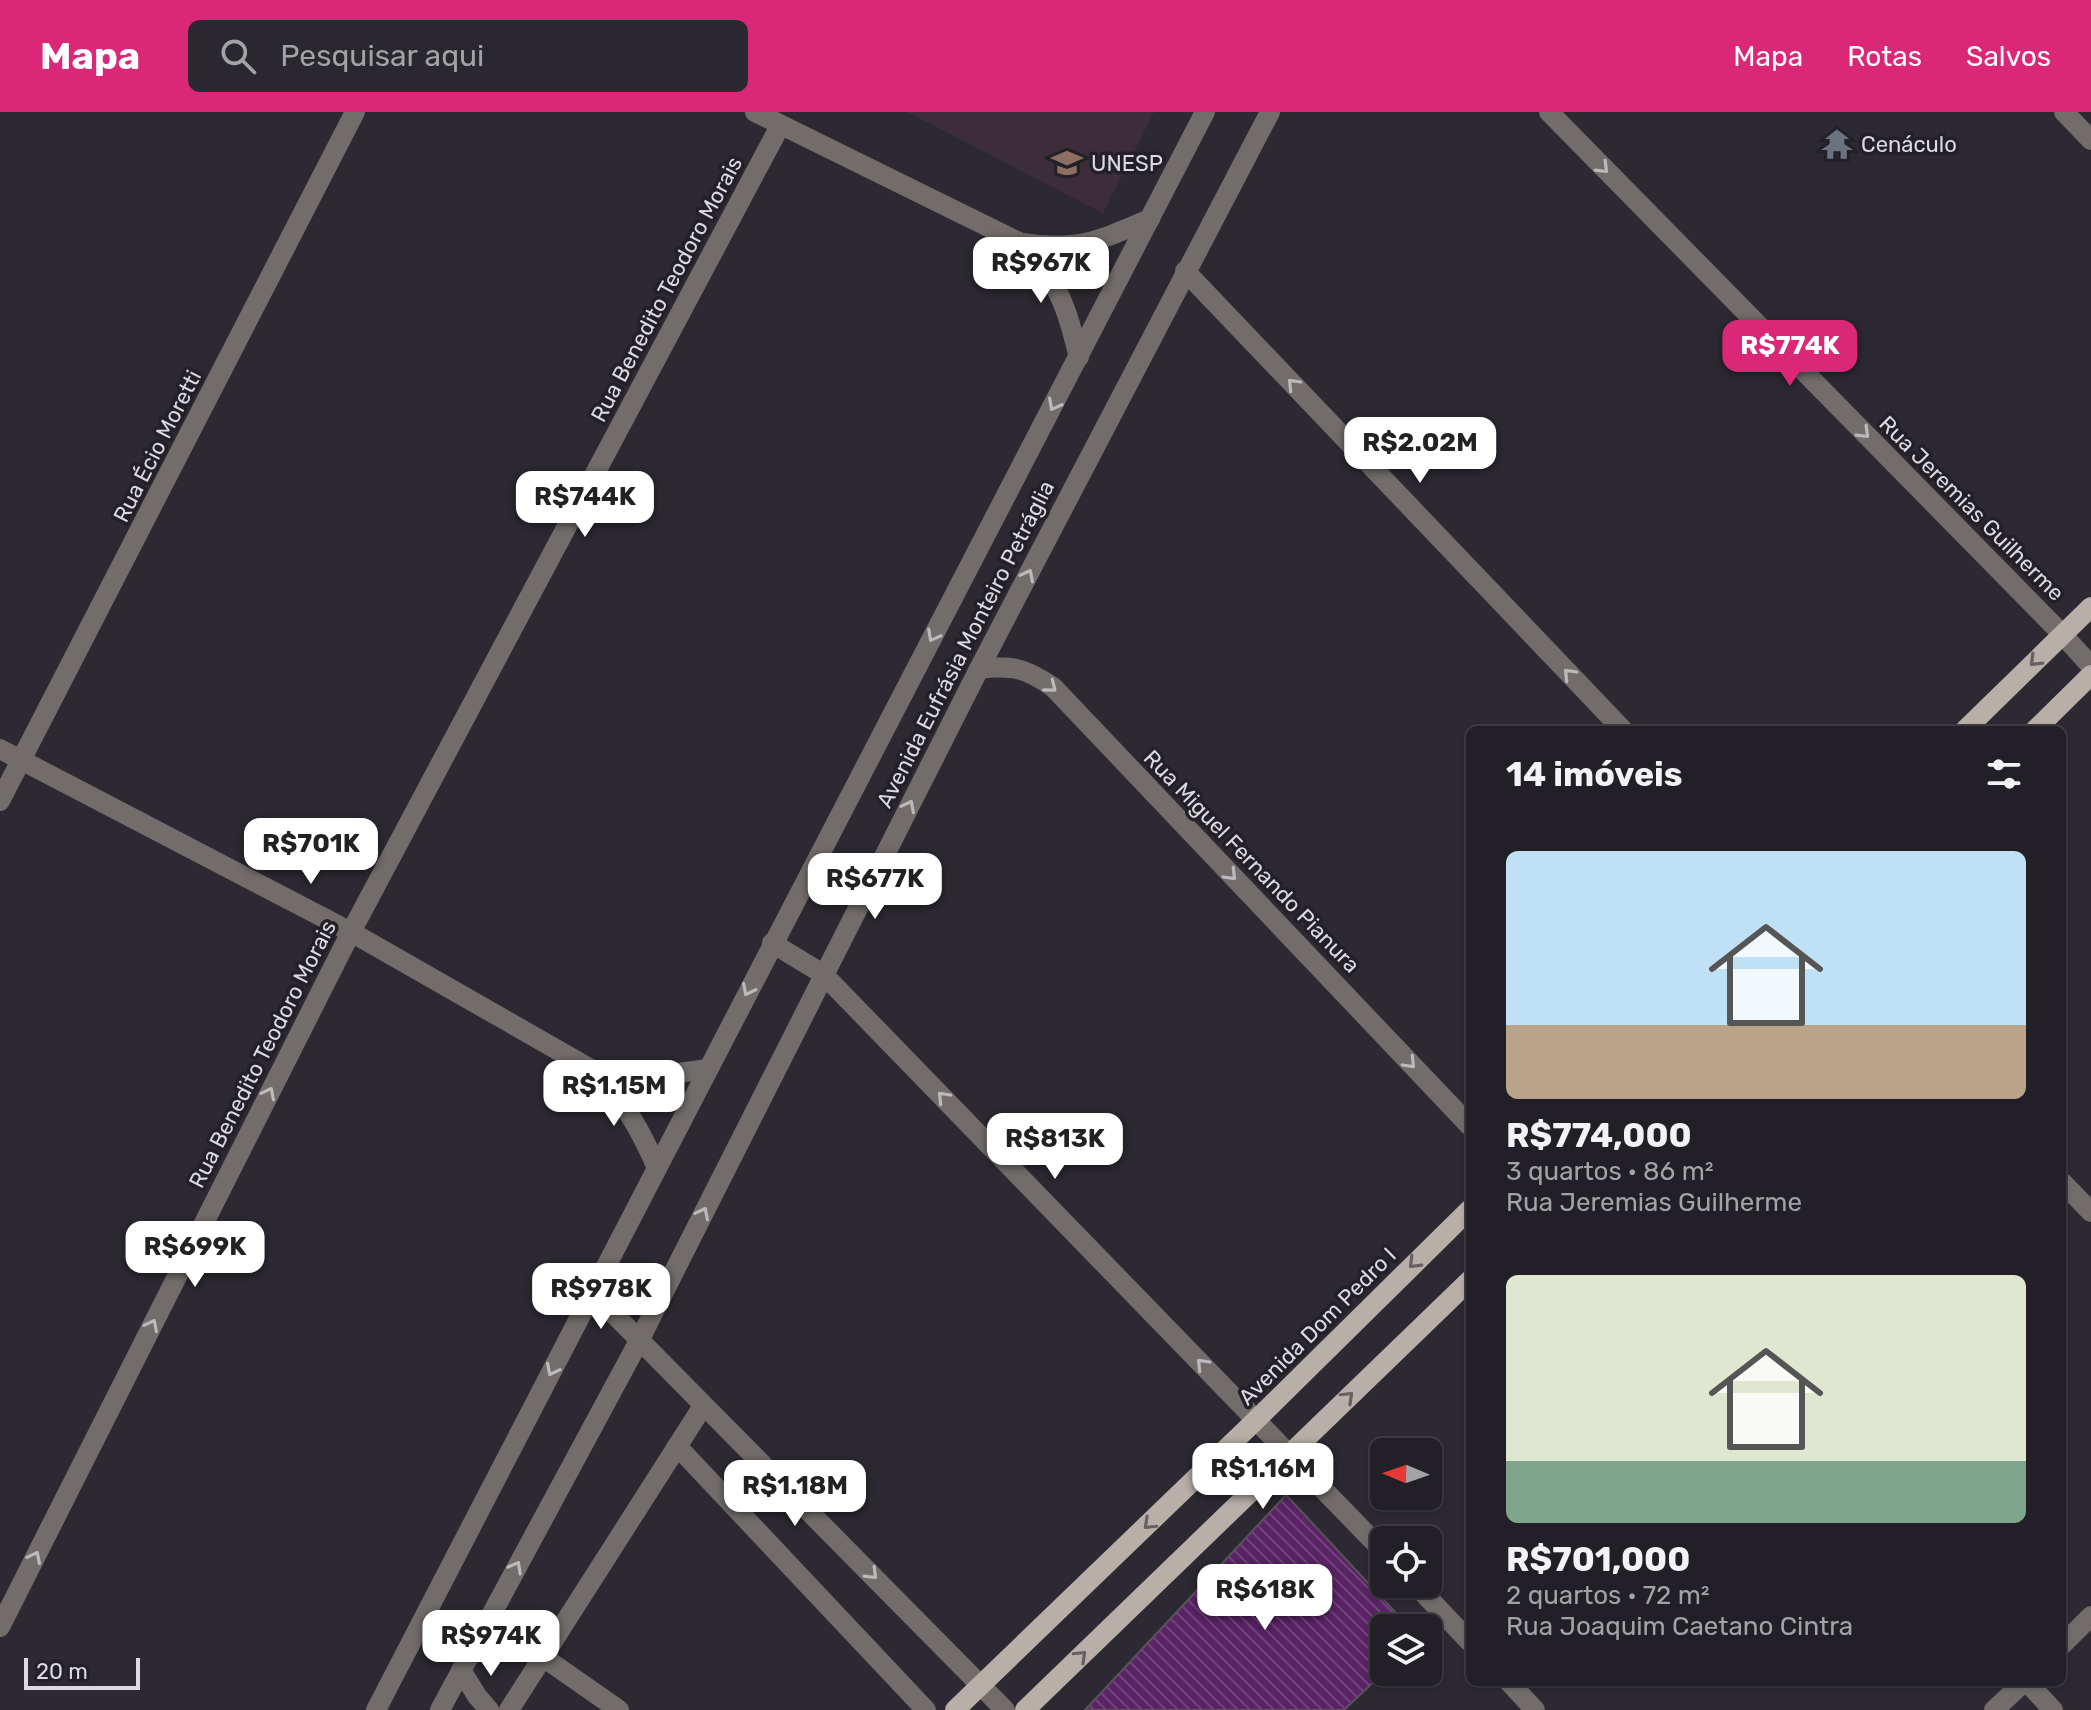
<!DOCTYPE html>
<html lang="pt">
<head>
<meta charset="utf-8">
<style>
	body { margin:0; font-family:Rubik,sans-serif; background:#2a272e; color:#f1f3f6; height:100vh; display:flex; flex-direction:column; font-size:30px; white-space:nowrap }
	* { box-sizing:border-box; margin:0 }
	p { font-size:26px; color:#a2a2a7 }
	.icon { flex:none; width:44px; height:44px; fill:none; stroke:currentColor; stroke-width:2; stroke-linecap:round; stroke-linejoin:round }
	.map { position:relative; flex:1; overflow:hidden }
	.details { position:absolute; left:1466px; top:614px; width:600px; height:960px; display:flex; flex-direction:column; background:#221f26; border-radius:12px; box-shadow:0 2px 6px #0004,0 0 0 2px #3f3d43 }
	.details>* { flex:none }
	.needle { width:52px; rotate:272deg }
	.fabs { position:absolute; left:1370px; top:1326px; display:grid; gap:16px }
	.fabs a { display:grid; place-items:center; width:72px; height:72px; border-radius:12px; background:#221f26; box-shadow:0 2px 6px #0004,0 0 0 2px #3f3d43; font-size:40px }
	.scale { position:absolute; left:24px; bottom:20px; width:116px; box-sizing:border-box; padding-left:8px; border:4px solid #dcdae0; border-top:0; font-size:22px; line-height:28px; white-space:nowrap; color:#dcdae0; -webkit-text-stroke:6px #232028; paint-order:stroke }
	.price { position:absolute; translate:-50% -68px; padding:0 18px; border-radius:16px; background:#fff; color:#222; font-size:26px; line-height:52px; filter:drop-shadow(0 2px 4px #0008) }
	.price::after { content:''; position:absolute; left:50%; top:48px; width:24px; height:18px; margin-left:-12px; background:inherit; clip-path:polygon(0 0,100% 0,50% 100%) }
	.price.current { background:#db2777; color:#fff }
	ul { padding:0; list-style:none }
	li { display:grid; align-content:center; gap:16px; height:424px; padding:0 40px }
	li span { display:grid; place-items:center; height:248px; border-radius:12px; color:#555 }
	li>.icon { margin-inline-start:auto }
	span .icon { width:144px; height:144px; fill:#fffc; stroke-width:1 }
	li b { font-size:34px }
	h2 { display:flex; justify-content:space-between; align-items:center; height:96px; padding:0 40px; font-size:34px }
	header { display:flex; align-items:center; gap:48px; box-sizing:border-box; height:112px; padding:0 40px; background:#db2777; color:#fff }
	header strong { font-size:38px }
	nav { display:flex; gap:44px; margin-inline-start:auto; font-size:28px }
	.search { width:560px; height:72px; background:#2a272e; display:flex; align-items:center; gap:20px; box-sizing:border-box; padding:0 28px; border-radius:12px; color:#a2a2a7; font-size:30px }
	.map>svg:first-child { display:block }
	.education { fill:#3d2d38 }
	.building { fill:url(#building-back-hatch); stroke:#5b535c; stroke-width:2 }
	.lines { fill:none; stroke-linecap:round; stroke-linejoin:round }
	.minor { stroke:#726d6a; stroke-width:20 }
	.major { stroke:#b8afa8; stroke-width:20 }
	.oneway { stroke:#bcb9bd }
	.oneway2 { stroke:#666062 }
	.labels { text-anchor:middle; stroke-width:7; stroke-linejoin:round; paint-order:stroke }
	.poi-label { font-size:22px; fill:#dcdae0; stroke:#232028; text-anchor:start }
	.street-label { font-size:22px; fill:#dcdae0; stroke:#232028 }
</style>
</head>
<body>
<header>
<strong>Mapa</strong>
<div class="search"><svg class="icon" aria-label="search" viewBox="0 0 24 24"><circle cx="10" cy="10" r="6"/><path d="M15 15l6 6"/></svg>Pesquisar aqui</div>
<nav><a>Mapa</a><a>Rotas</a><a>Salvos</a></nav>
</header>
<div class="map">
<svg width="2091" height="1598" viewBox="0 0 2091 1598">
	<defs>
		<pattern id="building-back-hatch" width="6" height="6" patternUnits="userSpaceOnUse" patternTransform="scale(2)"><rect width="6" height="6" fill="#5a2365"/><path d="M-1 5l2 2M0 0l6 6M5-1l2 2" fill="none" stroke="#71427b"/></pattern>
	</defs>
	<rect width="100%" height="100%" fill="#2d2932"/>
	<path class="education" d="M907,0H1154L1103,101Z"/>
	<path class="building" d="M1286,1383L1410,1516H1384V1560L1344,1598H1085Z"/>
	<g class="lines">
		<g class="minor">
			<path d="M755,0L1021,131C1079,139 1098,129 1150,107"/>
			<path d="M1549,0L2062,522L2091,554"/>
			<path d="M2064,0L2091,28"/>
			<path d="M1021,131C1060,173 1065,191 1079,245"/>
			<path d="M1185,159L1623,618"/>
			<path d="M979,557C1013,553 1025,556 1053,575L1470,1014"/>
			<path d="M0,637L351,820L596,960C624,989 641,1019 657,1056"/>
			<path d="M0,689L355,0"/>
			<path d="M772,831L823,862L1384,1440"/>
			<path d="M596,960L648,965L708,957"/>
			<path d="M2062,1070L2091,1100"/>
			<path d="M592,1180L1005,1598"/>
			<path d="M677,1334L926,1598"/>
			<path d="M1415,1472L1470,1530"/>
			<path d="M0,1515L351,820L780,14"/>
			<path d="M479,1524L543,1545L619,1598"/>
			<path d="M2062,1533L2091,1504"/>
			<path d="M461,1558L477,1584L489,1598"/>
			<path d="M1509,1570L1535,1598"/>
			<path d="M2027,1570L2053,1598"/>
			<path d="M376,1598L1205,0"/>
			<path d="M440,1598L640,1227L979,557L1270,0"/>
			<path d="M509,1598L703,1294"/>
			<path d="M1994,1598L2024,1570"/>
		</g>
		<g class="major">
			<path d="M1965,618L2091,495"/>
			<path d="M2035,618L2091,563"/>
			<path d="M955,1598L1256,1308L1470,1097"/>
			<path d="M1025,1598L1470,1168"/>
		</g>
	</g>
	<defs><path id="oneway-chevron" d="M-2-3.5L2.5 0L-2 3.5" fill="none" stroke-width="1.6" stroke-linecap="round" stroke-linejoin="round" transform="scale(2)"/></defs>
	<g class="oneway">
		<use href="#oneway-chevron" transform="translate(1603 56) rotate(45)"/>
		<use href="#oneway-chevron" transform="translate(1293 272) rotate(-134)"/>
		<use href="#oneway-chevron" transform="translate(1054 293) rotate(118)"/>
		<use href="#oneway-chevron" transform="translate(1864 321) rotate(45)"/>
		<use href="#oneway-chevron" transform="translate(1028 463) rotate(-63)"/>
		<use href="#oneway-chevron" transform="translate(933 524) rotate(118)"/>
		<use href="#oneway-chevron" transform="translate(1569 562) rotate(-134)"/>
		<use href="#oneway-chevron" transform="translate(1051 575) rotate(39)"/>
		<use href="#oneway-chevron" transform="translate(909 694) rotate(-63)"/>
		<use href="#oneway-chevron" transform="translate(1231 763) rotate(46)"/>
		<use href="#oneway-chevron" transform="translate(748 878) rotate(117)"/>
		<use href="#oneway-chevron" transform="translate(1410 951) rotate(46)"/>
		<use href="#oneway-chevron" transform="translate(269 981) rotate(-63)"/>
		<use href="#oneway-chevron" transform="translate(943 985) rotate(-134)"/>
		<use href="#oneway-chevron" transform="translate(703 1101) rotate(-63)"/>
		<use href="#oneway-chevron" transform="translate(152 1213) rotate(-63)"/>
		<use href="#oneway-chevron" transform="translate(1202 1252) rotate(-134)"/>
		<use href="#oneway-chevron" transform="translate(552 1258) rotate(117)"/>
		<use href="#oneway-chevron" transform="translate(35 1445) rotate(-63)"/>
		<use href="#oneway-chevron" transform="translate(516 1455) rotate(-61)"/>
		<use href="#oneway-chevron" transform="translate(872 1462) rotate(45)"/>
	</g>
	<g class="oneway2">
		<use href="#oneway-chevron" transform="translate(2035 549) rotate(135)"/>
		<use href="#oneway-chevron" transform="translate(1414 1151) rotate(135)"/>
		<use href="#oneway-chevron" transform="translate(1348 1285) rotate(-44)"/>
		<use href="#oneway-chevron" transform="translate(1149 1412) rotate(136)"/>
		<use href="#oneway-chevron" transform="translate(1081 1544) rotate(-44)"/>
	</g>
	<defs>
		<symbol id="temple-bare" viewBox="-9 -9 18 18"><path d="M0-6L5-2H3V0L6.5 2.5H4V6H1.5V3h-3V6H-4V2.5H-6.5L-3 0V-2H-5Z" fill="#6b7280" stroke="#232028" stroke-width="2.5" paint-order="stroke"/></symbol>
		<symbol id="university-bare" viewBox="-9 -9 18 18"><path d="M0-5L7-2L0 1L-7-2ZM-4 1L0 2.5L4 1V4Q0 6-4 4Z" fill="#8d6e63" stroke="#232028" stroke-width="2.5" paint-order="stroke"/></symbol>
	</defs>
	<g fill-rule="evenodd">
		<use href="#temple-bare" x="1815" y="10" width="44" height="44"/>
		<use href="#university-bare" x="1045" y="29" width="44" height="44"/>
	</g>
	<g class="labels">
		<g class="poi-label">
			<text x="1861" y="40">Cenáculo</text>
			<text x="1091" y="59">UNESP</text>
		</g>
		<g class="street-label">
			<text transform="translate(666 177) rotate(-62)" y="8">Rua Benedito Teodoro Morais</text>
			<text transform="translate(157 334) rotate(-63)" y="8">Rua Écio Moretti</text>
			<text transform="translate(1972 396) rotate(45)" y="8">Rua Jeremias Guilherme</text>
			<text transform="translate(965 532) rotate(-63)" y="8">Avenida Eufrásia Monteiro Petráglia</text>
			<text transform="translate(1252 749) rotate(46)" y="8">Rua Miguel Fernando Pianura</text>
			<text transform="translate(262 942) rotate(-63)" y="8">Rua Benedito Teodoro Morais</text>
			<text transform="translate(1317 1214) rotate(-45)" y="8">Avenida Dom Pedro I</text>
		</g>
	</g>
</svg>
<div class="fabs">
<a><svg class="needle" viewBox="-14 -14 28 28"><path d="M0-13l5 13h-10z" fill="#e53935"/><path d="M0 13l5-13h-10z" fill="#a2a2a7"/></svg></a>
<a><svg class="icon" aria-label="locate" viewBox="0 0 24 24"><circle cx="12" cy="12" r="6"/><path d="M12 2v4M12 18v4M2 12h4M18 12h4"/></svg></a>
<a><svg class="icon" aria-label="layers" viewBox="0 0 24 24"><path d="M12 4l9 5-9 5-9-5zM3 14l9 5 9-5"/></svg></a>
</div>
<div class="scale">20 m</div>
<b class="price" style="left:1041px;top:193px">R$967K</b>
<b class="price current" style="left:1790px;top:276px">R$774K</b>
<b class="price" style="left:1420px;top:373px">R$2.02M</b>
<b class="price" style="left:585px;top:427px">R$744K</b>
<b class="price" style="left:311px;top:774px">R$701K</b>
<b class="price" style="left:875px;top:809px">R$677K</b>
<b class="price" style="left:614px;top:1016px">R$1.15M</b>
<b class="price" style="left:1055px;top:1069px">R$813K</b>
<b class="price" style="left:195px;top:1177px">R$699K</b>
<b class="price" style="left:601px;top:1219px">R$978K</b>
<b class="price" style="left:1263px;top:1399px">R$1.16M</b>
<b class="price" style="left:795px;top:1416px">R$1.18M</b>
<b class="price" style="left:1265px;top:1520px">R$618K</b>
<b class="price" style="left:491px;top:1566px">R$974K</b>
<section class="details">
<h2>14 imóveis<svg class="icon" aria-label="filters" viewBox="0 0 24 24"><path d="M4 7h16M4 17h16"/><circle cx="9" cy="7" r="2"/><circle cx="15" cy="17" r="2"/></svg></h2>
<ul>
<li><span style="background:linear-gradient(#bfe0f5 70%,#b9a48a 0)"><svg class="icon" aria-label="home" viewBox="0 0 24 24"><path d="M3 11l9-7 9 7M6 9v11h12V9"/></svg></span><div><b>R$774,000</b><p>3 quartos · 86 m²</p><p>Rua Jeremias Guilherme</p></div></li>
<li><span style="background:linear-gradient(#dfe7d0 75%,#7fa58c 0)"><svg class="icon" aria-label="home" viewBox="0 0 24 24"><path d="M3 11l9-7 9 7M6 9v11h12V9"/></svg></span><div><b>R$701,000</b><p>2 quartos · 72 m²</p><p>Rua Joaquim Caetano Cintra</p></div></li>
</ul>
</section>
</div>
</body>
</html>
